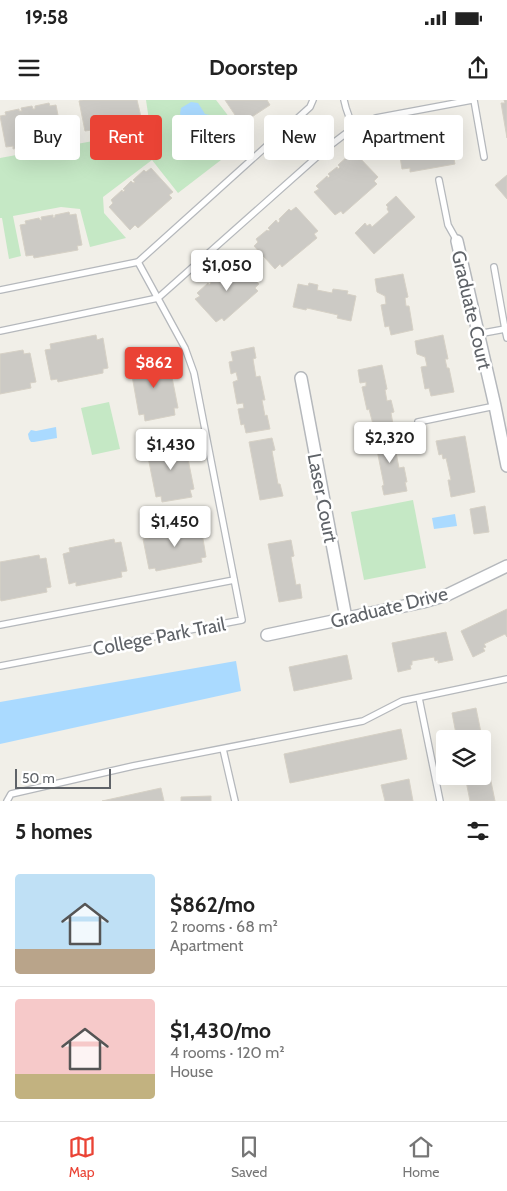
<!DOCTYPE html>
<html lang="en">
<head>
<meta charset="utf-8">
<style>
	body { margin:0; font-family:Cabin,sans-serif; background:#f2f2f2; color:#222; height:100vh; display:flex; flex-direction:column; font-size:19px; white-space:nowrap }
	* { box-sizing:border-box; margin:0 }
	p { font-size:16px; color:#767676 }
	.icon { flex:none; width:28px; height:28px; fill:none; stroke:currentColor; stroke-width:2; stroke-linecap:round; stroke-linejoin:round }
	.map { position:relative; height:701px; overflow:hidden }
	.drawer { display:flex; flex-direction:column; background:#fff; flex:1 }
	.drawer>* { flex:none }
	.hud { position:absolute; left:15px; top:15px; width:478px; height:45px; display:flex; gap:10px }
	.tools { position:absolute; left:436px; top:630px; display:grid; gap:10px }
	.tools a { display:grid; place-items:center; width:55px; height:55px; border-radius:5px; background:#fff; box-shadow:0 5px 20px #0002; font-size:25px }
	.scale { position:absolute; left:15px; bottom:12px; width:96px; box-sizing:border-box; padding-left:5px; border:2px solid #5f6368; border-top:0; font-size:14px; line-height:18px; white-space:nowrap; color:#5f6368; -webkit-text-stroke:4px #fff; paint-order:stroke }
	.price { position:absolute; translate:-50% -42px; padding:0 11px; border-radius:5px; background:#fff; color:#222; font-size:16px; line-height:32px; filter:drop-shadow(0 1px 2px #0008) }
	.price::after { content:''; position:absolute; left:50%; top:30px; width:15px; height:11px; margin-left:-8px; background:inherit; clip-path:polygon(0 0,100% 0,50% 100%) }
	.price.selected { background:#ea4335; color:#fff }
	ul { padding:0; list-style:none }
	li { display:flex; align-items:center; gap:15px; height:125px; padding:0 15px }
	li+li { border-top:1px solid #e0e0e0 }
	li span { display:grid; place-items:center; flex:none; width:140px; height:100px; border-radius:5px; color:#555 }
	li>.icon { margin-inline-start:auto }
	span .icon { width:60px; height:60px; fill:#fffc; stroke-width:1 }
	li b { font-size:21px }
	h2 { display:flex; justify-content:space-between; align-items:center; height:60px; padding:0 15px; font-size:21px }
	.tag { padding:0 18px; border-radius:5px; background:#fff; box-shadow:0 5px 20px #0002; font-size:18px; line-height:45px }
	.tag.selected { background:#ea4335; color:#fff }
	.status { display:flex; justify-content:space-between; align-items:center; height:35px; padding:0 25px; background:#fff; direction:ltr }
	.status svg { height:14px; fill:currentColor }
	header { display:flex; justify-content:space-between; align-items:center; height:65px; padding:0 15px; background:#fff; font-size:22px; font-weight:700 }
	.dock { display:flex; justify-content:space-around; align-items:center; height:70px; border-top:1px solid #e0e0e0; background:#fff; font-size:14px; color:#767676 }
	.dock a { display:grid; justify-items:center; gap:2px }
	.dock .selected { color:#ea4335 }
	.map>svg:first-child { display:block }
	.green { fill:#c5e8c5 }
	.water { fill:#aadaff }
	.building { fill:#cccac5; stroke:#d6d1c6 }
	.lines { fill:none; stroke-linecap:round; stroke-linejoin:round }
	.service-casing { stroke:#b5b8bc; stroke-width:8 }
	.minor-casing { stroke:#b5b8bc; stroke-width:14 }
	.service { stroke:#fff; stroke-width:5.5 }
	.minor { stroke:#fff; stroke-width:11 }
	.labels { text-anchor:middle; stroke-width:5; stroke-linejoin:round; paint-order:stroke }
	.street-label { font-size:19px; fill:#5f6368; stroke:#fff }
</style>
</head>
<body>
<div class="status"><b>19:58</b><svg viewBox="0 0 49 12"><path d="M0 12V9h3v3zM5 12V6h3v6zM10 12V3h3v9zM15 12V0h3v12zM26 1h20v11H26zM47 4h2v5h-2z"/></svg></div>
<header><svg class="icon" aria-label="menu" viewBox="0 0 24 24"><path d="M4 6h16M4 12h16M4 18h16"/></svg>Doorstep<svg class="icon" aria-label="share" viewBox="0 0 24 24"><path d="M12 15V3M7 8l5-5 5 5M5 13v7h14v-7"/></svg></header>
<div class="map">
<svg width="507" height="701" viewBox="0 0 507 701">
	<rect width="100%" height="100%" fill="#f1efe8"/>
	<g class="green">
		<path d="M146,0H216L247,40L178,93L152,60L103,97L104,113L126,138L90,147L80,109L61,107L13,116L21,156L9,159L2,118H0V58L137,33L150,27Z"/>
		<path d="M109,302L120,349L92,355L81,308Z"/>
		<path d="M413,400L426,468L364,480L351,412Z"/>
	</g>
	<g class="water">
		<path d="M191,2L198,3L205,14L214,16L221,28V34L210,42L204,40L197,28L188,26L180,14L181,8Z"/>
		<path d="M56,327L57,338L34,342H31L29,339L28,334L31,330L36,331Z"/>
		<path d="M455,414L457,426L434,429L432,418Z"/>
		<path d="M236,561L241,591L0,644V602Z"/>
	</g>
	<g class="building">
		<path d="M83,0H137L142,21H136L137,26L93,34L92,30L85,31L79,1Z"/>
		<path d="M225,0H267L270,5L241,24Z"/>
		<path d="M504,0H507V38L501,3H505Z"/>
		<path d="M49,3L50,6L56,5L62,36L57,37L58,41L13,49V46L6,47L0,16L6,15L5,12L19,9V11H22L21,8L32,6L33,9H35V6Z"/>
		<path d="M446,25V28L452,27L459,59H454L455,64L410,72V68L402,69L397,39L402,38L401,34L416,31V34L419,33L418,31L429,28V31H432L431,28Z"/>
		<path d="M356,54L378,77L374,81L377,84L343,114L341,111L335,115L314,92L319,89L316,86L327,76L328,78L330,76L328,74L337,67L338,69L340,67L338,65L349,55L351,58Z"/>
		<path d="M151,68L173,92L169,95L172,98L138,128L135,125L130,130L109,107L113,103L111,100L122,90L123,92L125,90L123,89L131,81L133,83L135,82L133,80L144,70L146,72Z"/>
		<path d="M507,75V99L495,85Z"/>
		<path d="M396,96L415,117L374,154L355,133L365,123L367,126L370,124L372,127L389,112L387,109L388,107L386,105Z"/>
		<path d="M296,107L318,131L314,134L317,138L282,167L280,164L275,169L254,146L258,142L256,139L267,130L268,131L270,130L268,128L276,120L278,123L280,121L279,119L289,109L291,111Z"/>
		<path d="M69,112L70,115L76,114L82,145L77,146L78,150L34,158L33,155L26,156L20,125L26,124L25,121L39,118L40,120H42L41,117L53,115V118L55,117V115Z"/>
		<path d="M237,161L259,184L255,188L258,191L224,221L222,218L216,222L195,199L200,196L197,193L208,183L209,185L211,183L210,181L218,174L220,176L222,175L220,173L231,162L233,165Z"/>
		<path d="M403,174L408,197L405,198L406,206H409L413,230L391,235L389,226L385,227L381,205L386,204L385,196L377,192L375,179Z"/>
		<path d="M309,183L318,185L317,190L332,193L333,189L348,191L347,194L356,196L351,221L337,218L338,215L307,208L306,210L293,207L298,184L308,186Z"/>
		<path d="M96,235L97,240L103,238L108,268L103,269V273L58,282L57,279L51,280L45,250L51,249L50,244Z"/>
		<path d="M443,235L448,259H445L447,268H449L454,292L431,296L429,288L425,289L421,267L427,266L425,257L417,254L415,241Z"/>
		<path d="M254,247L256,258L253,259L256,277L260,276L265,300H262L265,316L267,315L270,329L246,333L244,324L241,325L238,309L244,308L243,303L237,304L233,282L238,280L236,272L231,274L229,262L233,261L231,252Z"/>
		<path d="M23,250L24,254L30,253L36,282L30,283L31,288L0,294V254Z"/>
		<path d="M163,258L164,263L169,262L178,308H174L175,315L145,321L144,314L139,315L131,270L135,269L134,263Z"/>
		<path d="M382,265L387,289L385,290L387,301L391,300L394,312L391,313L393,324L374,328L369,309L367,310L362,287L366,286V282L360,283L358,270Z"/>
		<path d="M396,333L398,346L395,347L399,368L404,367L407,382H405L407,391L384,395L382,386L384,385L377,350L372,351L370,338Z"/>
		<path d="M465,336L475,392L451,397L448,380H451L446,358L443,359L442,354L439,355L436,341Z"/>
		<path d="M272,338L275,350L272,351L278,384H280L283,396L260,400L249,342Z"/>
		<path d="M180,339L181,345L185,344L194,389L190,390L192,397L162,402L161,396L156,397L147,352L151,351L150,345Z"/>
		<path d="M485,406L489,432L474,434L470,409Z"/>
		<path d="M194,424L195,428L201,427L206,457L201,458L202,462L156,471L155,468L149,469L143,439L149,438L148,433Z"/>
		<path d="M114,439L115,443L121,442L127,471L121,472L122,477L76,486V482L69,484L63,454L70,452L69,448Z"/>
		<path d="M291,440L294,456L291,457L296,485L300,484L302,498L279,502L268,444Z"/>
		<path d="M39,455L40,459L46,458L51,487L46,488L47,492L1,501L0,498V462Z"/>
		<path d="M507,509V537L505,534L484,544L486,547L483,548L485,551L473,557L461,531Z"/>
		<path d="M446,532L453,560L438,563V560L435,561L434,557L412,561V565H410L411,569L398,572L392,543Z"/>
		<path d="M347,555L352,579L294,591L289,567Z"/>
		<path d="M476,608L495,701H470L465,676H482V639H457L452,613Z"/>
		<path d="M401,629L407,659L290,683L284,654Z"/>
		<path d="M409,679L413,701H385L381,685Z"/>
		<path d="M161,688L164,701H102Z"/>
		<path d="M211,696V701H181V697Z"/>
	</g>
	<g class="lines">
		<defs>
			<g id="service">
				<path d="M344,0L346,8L353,28"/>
				<path d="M474,0L484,57"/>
				<path d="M439,80L448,125L457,141"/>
				<path d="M0,190L138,162L310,7L313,0"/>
				<path d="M505,229L507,238"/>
				<path d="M0,231L158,198L328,47L353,28L376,18L472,0"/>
				<path d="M478,234L505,229L494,167"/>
				<path d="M418,322L495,306"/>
				<path d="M0,525L234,480"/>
				<path d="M0,566L242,520L194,273L185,248L138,162"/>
				<path d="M419,598L440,701"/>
				<path d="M223,649L235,701"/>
				<path d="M7,701L11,694L133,666L363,621L402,601L507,579"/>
			</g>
			<g id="minor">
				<path d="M457,141L495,306L507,366"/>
				<path d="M301,278L346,518"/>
				<path d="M267,535L423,502L447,495L507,466"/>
			</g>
		</defs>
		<use href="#service" class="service-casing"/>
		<use href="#minor" class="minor-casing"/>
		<use href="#service" class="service"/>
		<use href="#minor" class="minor"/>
	</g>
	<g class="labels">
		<g class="street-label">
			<text transform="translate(472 210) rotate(77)" y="7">Graduate Court</text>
			<text transform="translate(323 398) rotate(79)" y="7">Laser Court</text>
			<text transform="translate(389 507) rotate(-14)" y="7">Graduate Drive</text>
			<text transform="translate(159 536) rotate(-11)" y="7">College Park Trail</text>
		</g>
	</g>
</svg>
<div class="tools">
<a><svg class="icon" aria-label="layers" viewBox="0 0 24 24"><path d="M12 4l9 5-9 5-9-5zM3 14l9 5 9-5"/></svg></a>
</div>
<div class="scale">50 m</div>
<b class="price" style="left:227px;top:192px">$1,050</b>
<b class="price selected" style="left:154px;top:289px">$862</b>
<b class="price" style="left:390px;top:364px">$2,320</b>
<b class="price" style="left:171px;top:371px">$1,430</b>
<b class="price" style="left:175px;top:448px">$1,450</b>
<div class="hud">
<a class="tag">Buy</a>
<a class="tag selected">Rent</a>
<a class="tag">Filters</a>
<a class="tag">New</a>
<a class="tag">Apartment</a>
</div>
</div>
<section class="drawer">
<h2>5 homes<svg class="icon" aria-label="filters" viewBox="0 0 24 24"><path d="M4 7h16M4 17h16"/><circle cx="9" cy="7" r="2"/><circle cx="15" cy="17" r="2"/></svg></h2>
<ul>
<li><span style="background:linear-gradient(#bfe0f5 75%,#b9a48a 0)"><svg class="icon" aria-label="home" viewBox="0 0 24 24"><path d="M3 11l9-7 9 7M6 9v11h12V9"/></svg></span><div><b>$862/mo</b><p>2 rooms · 68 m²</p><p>Apartment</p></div></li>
<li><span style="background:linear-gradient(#f6c9c9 75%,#c2b280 0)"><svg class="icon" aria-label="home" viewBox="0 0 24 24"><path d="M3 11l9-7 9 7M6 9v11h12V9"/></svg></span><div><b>$1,430/mo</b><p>4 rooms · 120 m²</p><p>House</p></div></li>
</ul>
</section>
<nav class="dock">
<a class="selected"><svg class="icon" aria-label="map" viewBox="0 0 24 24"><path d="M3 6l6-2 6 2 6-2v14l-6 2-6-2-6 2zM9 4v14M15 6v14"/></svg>Map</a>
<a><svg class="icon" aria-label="saved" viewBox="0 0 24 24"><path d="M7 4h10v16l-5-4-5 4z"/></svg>Saved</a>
<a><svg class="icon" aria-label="home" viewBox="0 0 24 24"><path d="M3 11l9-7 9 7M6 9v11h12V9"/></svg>Home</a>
</nav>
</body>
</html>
